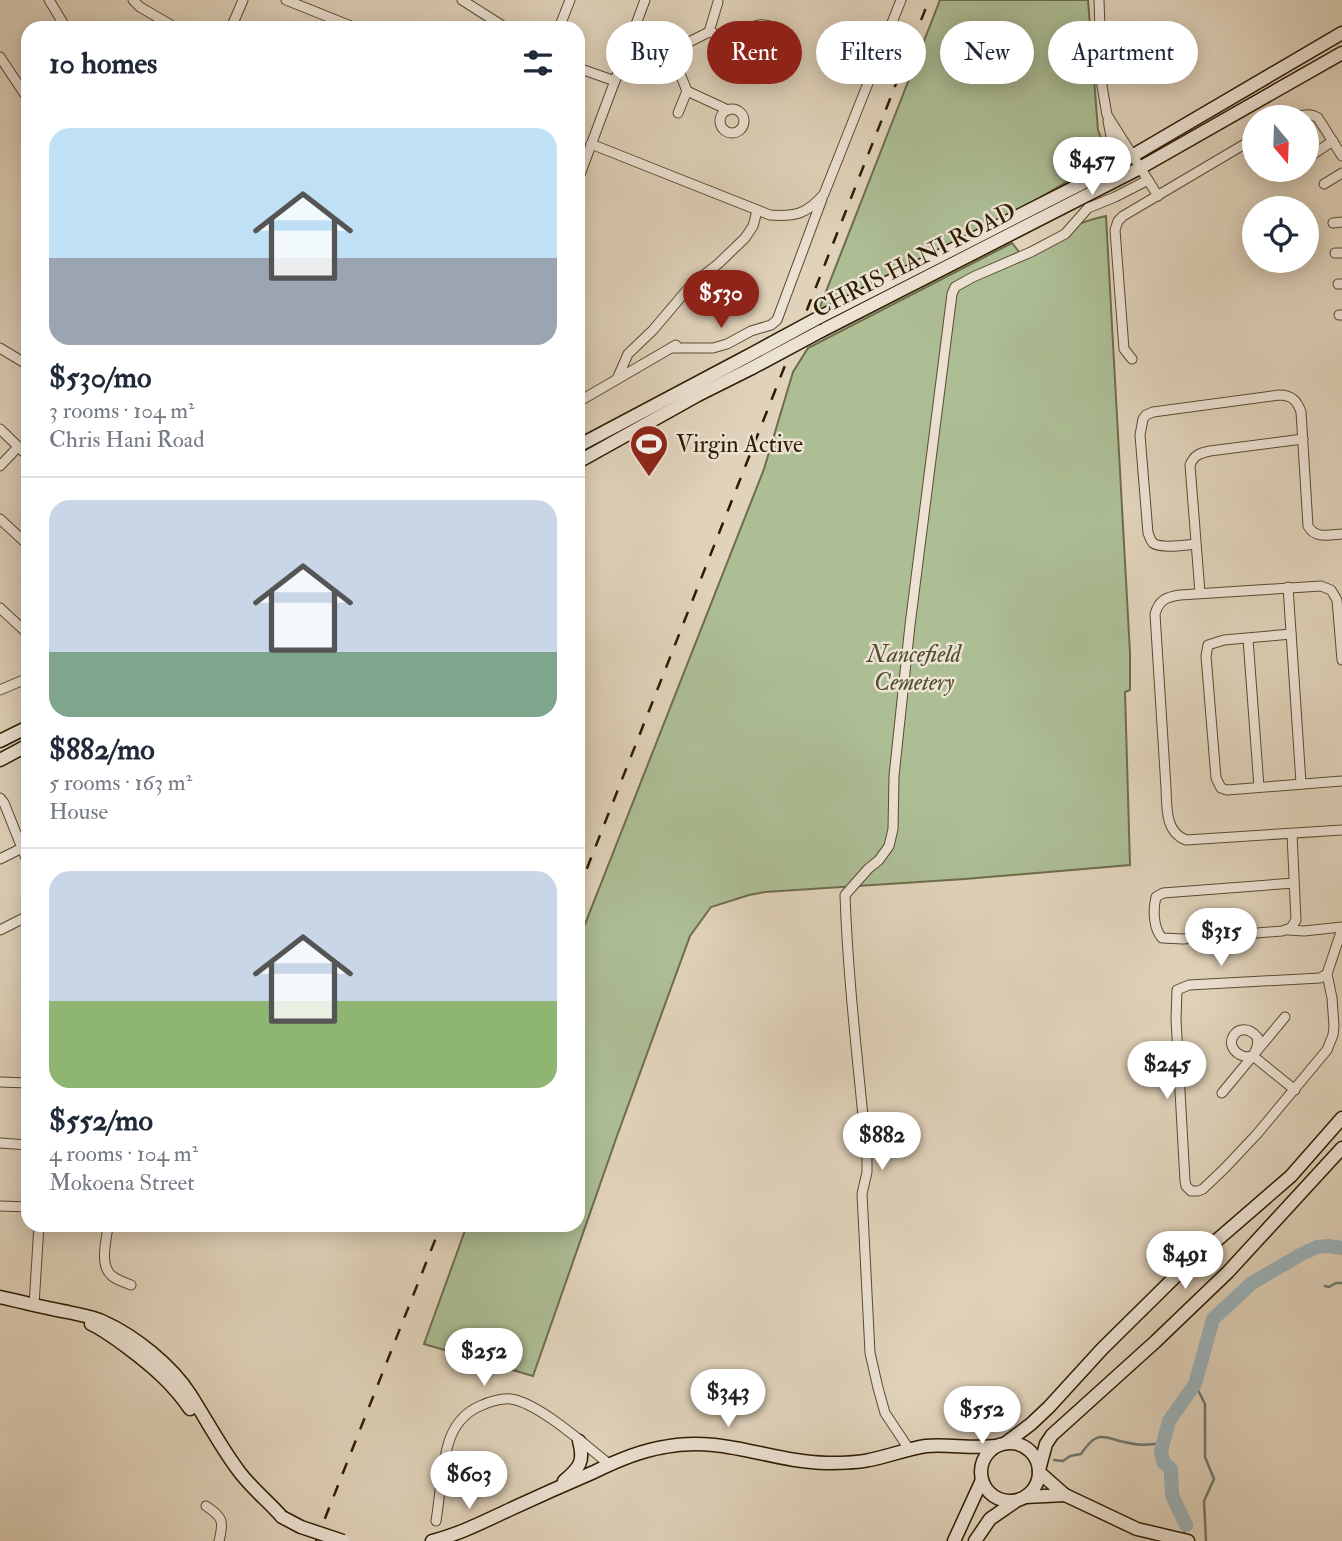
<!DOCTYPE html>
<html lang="en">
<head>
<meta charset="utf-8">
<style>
	body { margin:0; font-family:"IM FELL Double Pica",serif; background:#f2f2f3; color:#1f2937; height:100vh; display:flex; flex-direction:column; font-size:26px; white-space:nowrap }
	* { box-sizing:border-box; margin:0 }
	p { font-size:23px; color:#747a83 }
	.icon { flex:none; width:38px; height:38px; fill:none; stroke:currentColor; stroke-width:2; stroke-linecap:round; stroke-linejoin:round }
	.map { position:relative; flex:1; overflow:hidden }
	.details { position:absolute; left:21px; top:21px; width:564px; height:1211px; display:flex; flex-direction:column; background:#fff; border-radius:21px; box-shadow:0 4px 18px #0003 }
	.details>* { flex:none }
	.banner { position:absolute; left:606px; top:21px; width:630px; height:63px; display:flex; gap:14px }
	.needle { width:46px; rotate:161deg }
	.fabs { position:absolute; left:1242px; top:105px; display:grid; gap:14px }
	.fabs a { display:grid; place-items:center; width:77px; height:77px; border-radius:50%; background:#fff; box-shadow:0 4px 18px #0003; font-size:35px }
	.price { position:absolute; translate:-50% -60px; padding:0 16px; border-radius:24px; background:#fff; color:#222; font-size:23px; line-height:46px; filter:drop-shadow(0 2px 4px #0008) }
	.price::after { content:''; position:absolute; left:50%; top:42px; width:21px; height:16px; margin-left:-10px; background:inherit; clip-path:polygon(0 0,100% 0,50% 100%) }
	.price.on { background:#8f2418; color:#fff }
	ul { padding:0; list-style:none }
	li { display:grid; align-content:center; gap:14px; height:371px; padding:0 28px }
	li+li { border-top:2px solid #e0e1e3 }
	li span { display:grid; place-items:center; height:217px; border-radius:21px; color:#555 }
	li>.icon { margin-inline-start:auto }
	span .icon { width:126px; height:126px; fill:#fffc; stroke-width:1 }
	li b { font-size:30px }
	h2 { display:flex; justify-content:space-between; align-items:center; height:84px; padding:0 28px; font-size:30px }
	.pill { padding:0 24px; border-radius:32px; background:#fff; box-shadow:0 4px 18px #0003; font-size:24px; line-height:63px }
	.pill.on { background:#8f2418; color:#fff }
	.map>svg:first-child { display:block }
	.green { fill:#adbe95; stroke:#6e6d4b; stroke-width:2 }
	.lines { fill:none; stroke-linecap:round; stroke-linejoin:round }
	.stream { stroke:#6f7771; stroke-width:2.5 }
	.river { stroke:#9bb4bc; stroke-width:14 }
	.street-casing { stroke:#5b4a30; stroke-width:11 }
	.secondary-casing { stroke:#2e1c01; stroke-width:15 }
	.street { stroke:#ece2d3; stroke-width:9 }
	.secondary { stroke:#ece2d3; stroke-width:12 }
	.rail { stroke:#2e1c01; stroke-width:2.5; stroke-dasharray:12 12; stroke-linecap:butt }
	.secondary-bridge-casing { stroke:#2e1c01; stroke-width:15; stroke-linecap:butt }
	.secondary-bridge { stroke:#ece2d3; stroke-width:12 }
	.labels { text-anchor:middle; stroke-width:5; stroke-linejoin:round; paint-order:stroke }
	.street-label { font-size:24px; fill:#2e1c01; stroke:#ece2d3 }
	.poi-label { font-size:24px; fill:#2e1c01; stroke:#ece2d3; text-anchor:start }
	.park-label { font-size:24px; font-style:italic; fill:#544d2d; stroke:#ece2d3 }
</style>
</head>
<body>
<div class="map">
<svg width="1342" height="1541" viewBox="0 0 1342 1541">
	<rect width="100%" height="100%" fill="#e1d3bb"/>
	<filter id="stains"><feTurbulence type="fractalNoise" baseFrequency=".00286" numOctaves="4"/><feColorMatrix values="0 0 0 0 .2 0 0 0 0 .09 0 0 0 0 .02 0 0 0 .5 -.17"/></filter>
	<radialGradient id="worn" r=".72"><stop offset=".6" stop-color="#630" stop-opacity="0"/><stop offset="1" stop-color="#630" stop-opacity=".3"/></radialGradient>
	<g class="green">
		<path d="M940,0H1088L1098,130L1105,148L1100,162L1036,200L818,312Z"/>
		<path d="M1106,216L1130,653V690L1125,692L1130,865L965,879L765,892L749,895L711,907L690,936L617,1136L533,1376L424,1344L467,1225H578V942L764,469L793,372L808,348L1012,243L1020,253C1047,239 1075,222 1106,216Z"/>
	</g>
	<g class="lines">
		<g class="stream">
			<path d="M1325,1286L1329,1287L1336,1283H1342"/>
			<path d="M1195,1384L1205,1404V1457L1214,1479L1204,1501L1206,1541"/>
			<path d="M1054,1460L1063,1461L1070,1456L1081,1454C1099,1427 1104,1439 1129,1443C1140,1446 1151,1445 1162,1443"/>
			<path d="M1165,1464L1166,1481L1172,1495"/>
			<path d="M1184,1534L1186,1525"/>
		</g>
		<path class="river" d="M1186,1525L1172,1495L1171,1469L1163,1462L1161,1451L1169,1421L1195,1384L1213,1319L1252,1283L1300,1255L1317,1247L1329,1246L1342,1248"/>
		<defs>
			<g id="street">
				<path d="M49,0L66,28"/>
				<path d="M133,0L140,7L176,28"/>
				<path d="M286,0L356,28"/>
				<path d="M462,0L506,28"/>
				<path d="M1099,0L1102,86L1107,115L1158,196"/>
				<path d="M231,28L243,0"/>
				<path d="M559,28L570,0"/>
				<path d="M709,32L718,2"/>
				<path d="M631,36L671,51L709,32C723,36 737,40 752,45C757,46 763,49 768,50C784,51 781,35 774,27C755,21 751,26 743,42"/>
				<path d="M671,51L687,91L728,110"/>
				<path d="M0,57L28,99"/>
				<path d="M578,68L615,81"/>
				<circle cx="732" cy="121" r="12"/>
				<path d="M678,113L687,91"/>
				<path d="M1296,117C1304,114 1311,113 1318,118L1342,156"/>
				<path d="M591,144L770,215C795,217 807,214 824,194L901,0"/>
				<path d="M1309,157L1333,141"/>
				<path d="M1102,170C1117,153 1112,142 1108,121"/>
				<path d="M578,180L645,0"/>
				<path d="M1324,184L1342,173"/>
				<path d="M1333,223L1342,222"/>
				<path d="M1335,253H1342"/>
				<path d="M1338,284H1342"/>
				<path d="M1339,315H1342"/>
				<path d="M0,348L28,365"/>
				<path d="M671,348H713L727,344L751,331L771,325L777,320L822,199"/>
				<path d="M1132,359L1124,349L1115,230L1118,221L1123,216L1255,138"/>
				<path d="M617,379L628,354L653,330L692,284L718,264L745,238L753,226L757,211"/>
				<path d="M578,402L676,345"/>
				<path d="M0,429L28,456"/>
				<path d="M0,466L18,447"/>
				<path d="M0,519L28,545"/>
				<path d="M1195,544C1186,545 1161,549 1153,543C1150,540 1150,537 1148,533L1140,435L1143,419L1146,415L1153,412L1279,395C1291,395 1297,400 1301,412L1308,526C1315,539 1329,535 1342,534"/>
				<path d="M1288,587L1301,783"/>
				<path d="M1200,593L1190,465C1194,455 1200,453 1210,451L1303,439"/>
				<path d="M0,608L28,634"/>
				<path d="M1291,634L1224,640L1208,645L1206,656L1216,778L1221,788L1227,790L1342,781"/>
				<path d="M1248,639L1259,787"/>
				<path d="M1342,660L1337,600L1331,590L1321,586L1180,595C1166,597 1159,600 1155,614L1166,788C1167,808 1165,832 1186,840L1342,830"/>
				<path d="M0,690L28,678"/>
				<path d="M0,798L4,803L28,863"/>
				<path d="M1292,834L1296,920L1291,928L1282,931L1183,939L1162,938C1153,928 1153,909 1156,897L1163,893L1294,883"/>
				<path d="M0,859L22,848"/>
				<path d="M0,930L28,916"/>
				<path d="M1288,930L1304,931L1342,927"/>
				<path d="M1327,974L1320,978L1189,985L1177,990L1176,1019L1185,1181L1186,1186L1191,1191H1198L1203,1189L1225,1168L1257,1134L1327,1050L1333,1035L1334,1026L1332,998L1327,974L1342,929"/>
				<path d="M1253,1056L1257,1047L1258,1038C1239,1014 1216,1049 1246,1057L1253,1056L1295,1090"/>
				<path d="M0,1082L28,1083"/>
				<path d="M1222,1093L1285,1017"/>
				<path d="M0,1143L28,1145"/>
				<path d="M0,1206L28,1207"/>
				<path d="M108,1225C107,1239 99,1264 111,1275C116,1280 124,1282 131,1285"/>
				<path d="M34,1305L39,1225"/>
				<path d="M909,1449L885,1413L878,1388L870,1353L862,1194L867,1172V1158C859,1070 848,983 845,895L868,869L879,860L889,846L893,829L894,776L910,625L952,294L955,287L973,277L1031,252L1065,234L1088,208L1115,197L1148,180"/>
				<path d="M206,1506C223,1517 224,1521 219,1541"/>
				<path d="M436,1521C440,1497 442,1458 451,1436C457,1422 466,1412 480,1406C489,1402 501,1398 511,1399C539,1403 586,1446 609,1464"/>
			</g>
			<g id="secondary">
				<path d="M818,318L1077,186L1132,156L1342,33"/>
				<path d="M821,331L1140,168L1342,53"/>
				<path d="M578,446L746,357"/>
				<path d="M578,462L698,395L752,368"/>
				<path d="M0,741L28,727"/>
				<path d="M0,760L28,745"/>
				<path d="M0,1297C23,1302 45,1308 68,1312C80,1315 93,1316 104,1322C135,1336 171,1365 190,1394C206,1419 220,1446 238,1470C251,1488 268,1501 282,1517"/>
				<path d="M91,1324C104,1330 116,1339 128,1348C152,1366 173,1384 190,1409"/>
				<path d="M1007,1442L1031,1424L1049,1407L1102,1349L1179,1273L1291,1176L1342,1118"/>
				<circle cx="1010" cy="1472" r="29"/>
				<path d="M1039,1470L1046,1444L1052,1435L1155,1342L1228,1272L1342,1148"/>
				<path d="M1039,1472L1065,1495L1137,1529L1188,1541"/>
				<path d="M564,1481C579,1468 585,1462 579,1441"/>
				<path d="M1025,1497L1065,1495"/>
				<path d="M432,1541C460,1534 485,1521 511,1509C539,1496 566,1484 594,1472C616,1461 639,1451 664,1447C723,1435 770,1462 827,1463C841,1463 856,1463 869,1460C889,1456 907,1449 926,1446C949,1444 973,1449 996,1446"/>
				<path d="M954,1541L982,1480"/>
				<path d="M975,1541L990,1519L1016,1501"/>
			</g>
		</defs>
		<use href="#street" class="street-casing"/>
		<use href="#secondary" class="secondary-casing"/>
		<use href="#street" class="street"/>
		<use href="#secondary" class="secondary"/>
		<g class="rail">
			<path d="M578,891L929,0"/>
			<path d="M316,1541L441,1225"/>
		</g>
		<defs>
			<g id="secondary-bridge">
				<path d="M746,357L818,318"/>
				<path d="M752,368L821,331"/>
				<path d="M282,1517L301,1527L343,1541"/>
			</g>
		</defs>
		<use href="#secondary-bridge" class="secondary-bridge-casing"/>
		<use href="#secondary-bridge" class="secondary-bridge"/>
	</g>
	<defs>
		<symbol id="stadium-pin" viewBox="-11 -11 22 30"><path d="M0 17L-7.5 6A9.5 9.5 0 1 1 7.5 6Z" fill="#8f2418" stroke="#ece2d3"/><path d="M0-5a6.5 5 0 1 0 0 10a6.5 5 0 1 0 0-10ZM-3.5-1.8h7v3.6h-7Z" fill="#fff"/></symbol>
	</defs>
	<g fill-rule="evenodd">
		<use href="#stadium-pin" x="627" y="422" width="44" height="60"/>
	</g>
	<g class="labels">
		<g class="street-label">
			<text transform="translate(914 260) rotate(-27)" y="8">CHRIS HANI ROAD</text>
		</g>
		<g class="poi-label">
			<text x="676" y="452">Virgin Active</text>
		</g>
		<g class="park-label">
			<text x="914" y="662">Nancefield<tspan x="914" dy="28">Cemetery</tspan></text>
		</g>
	</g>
	<rect width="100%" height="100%" filter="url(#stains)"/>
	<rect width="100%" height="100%" fill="url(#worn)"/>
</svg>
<div class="fabs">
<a><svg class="needle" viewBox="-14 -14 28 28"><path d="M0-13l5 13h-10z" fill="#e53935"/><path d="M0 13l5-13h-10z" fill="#747a83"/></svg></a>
<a><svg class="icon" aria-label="locate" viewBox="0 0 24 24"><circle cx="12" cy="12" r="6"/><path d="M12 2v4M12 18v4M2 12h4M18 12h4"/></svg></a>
</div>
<b class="price" style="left:1092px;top:197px">$457</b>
<b class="price on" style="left:721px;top:330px">$530</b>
<b class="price" style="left:1221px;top:968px">$315</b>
<b class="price" style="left:1167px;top:1101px">$245</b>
<b class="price" style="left:882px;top:1172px">$882</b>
<b class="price" style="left:1185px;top:1291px">$491</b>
<b class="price" style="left:484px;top:1388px">$252</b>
<b class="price" style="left:728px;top:1429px">$343</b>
<b class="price" style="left:982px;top:1446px">$552</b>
<b class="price" style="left:469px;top:1511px">$603</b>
<div class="banner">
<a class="pill">Buy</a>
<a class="pill on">Rent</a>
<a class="pill">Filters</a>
<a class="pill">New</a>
<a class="pill">Apartment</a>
</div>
<section class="details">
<h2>10 homes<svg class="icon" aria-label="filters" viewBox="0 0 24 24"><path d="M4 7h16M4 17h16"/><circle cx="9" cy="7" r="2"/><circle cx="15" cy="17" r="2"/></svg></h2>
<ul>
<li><span style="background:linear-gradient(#bfe0f5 60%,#9aa5b1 0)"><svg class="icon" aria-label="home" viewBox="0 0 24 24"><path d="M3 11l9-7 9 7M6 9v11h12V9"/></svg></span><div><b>$530/mo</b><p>3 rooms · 104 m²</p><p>Chris Hani Road</p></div></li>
<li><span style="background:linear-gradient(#c9d6e8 70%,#7fa58c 0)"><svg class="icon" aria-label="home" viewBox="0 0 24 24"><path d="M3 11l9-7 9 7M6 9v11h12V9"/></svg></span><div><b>$882/mo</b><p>5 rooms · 163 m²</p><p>House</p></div></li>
<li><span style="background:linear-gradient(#c9d6e8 60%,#8fb573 0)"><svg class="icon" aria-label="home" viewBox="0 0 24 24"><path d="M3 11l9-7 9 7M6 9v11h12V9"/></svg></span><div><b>$552/mo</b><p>4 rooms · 104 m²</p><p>Mokoena Street</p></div></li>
</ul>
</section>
</div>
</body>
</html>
